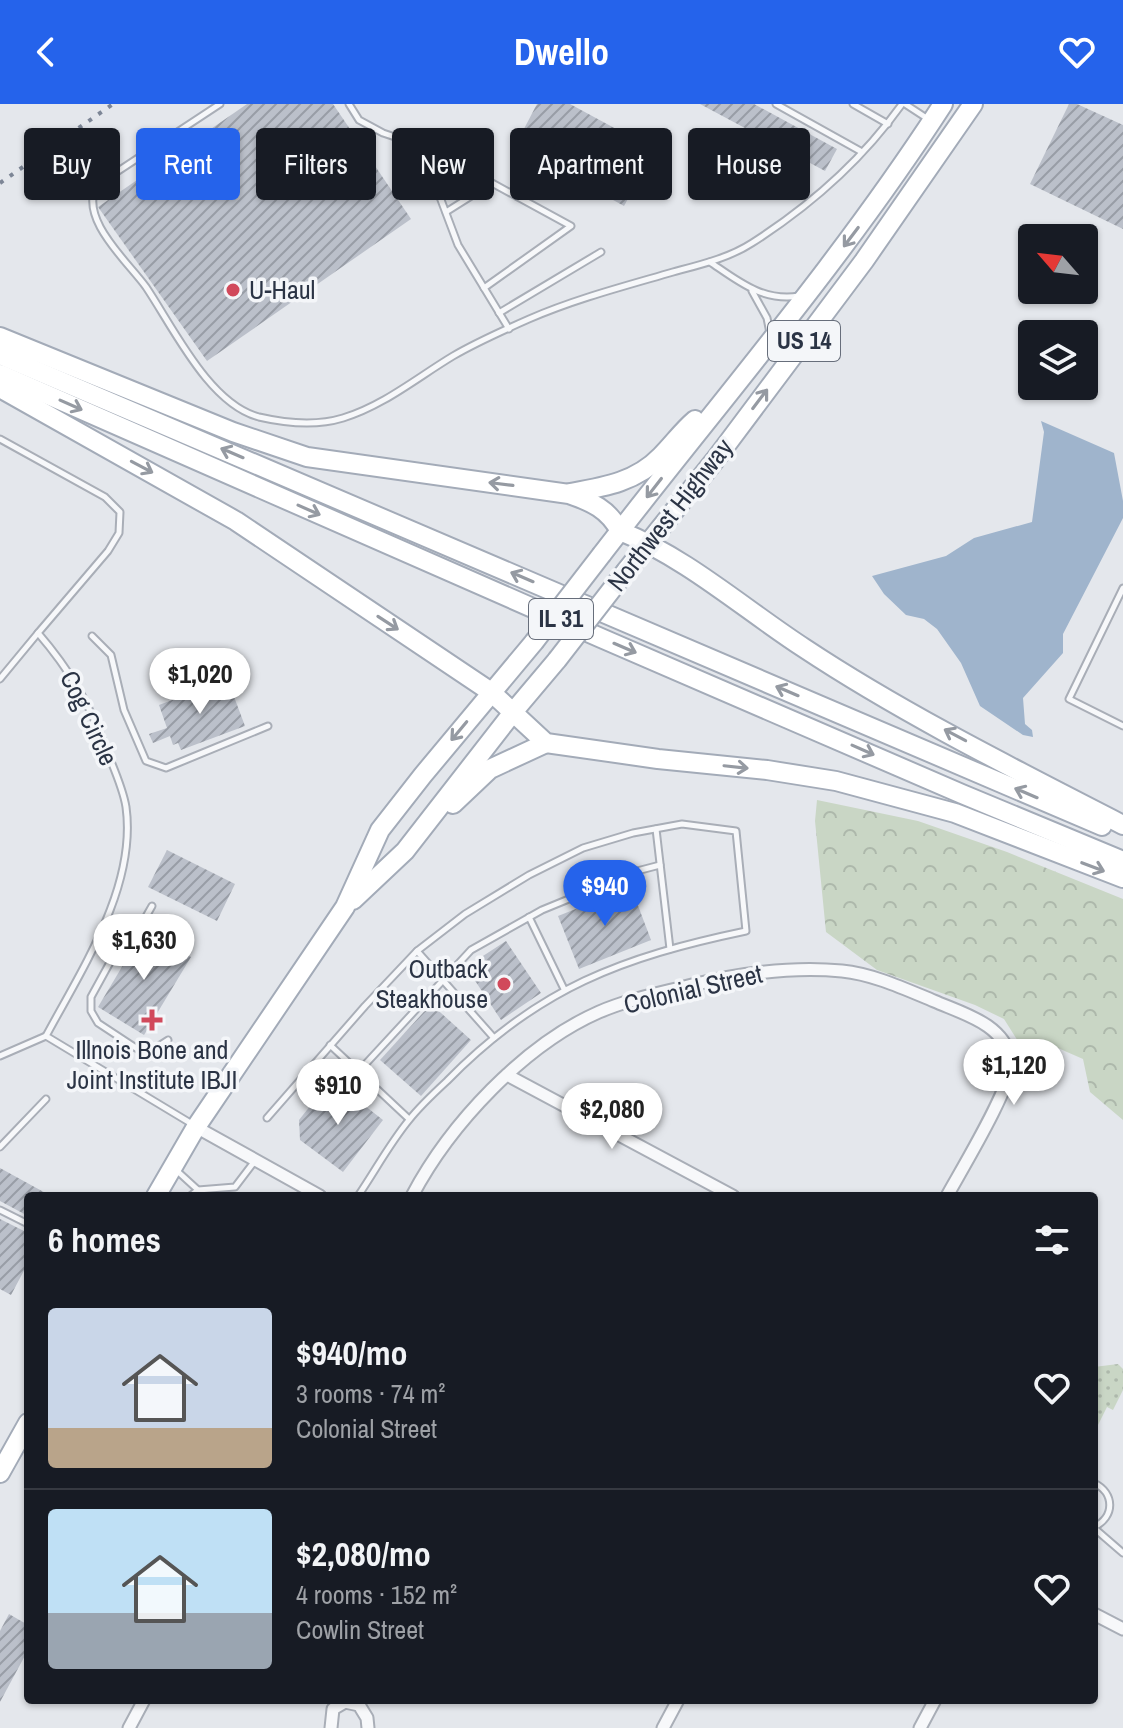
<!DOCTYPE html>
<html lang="en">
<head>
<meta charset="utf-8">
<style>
	body { margin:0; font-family:"Archivo Narrow",sans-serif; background:#242831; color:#f1f3f6; height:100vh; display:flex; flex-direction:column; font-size:30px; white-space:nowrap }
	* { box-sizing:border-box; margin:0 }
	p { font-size:26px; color:#9ea1a6 }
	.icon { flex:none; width:44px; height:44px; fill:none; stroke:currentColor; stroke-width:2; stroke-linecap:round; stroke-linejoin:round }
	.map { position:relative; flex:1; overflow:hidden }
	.side { position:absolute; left:24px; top:1088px; width:1074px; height:512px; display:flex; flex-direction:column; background:#171b24; border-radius:8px; box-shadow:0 2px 6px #0004 }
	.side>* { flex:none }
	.guide { position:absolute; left:24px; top:24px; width:1076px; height:72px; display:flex; gap:16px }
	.needle { width:52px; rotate:298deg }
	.buttons { position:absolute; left:1018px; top:120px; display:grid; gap:16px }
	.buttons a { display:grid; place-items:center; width:80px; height:80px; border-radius:8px; background:#171b24; box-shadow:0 2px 6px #0004; font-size:40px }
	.price { position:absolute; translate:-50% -68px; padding:0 18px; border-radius:28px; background:#fff; color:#222; font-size:26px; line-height:52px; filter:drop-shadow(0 2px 4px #0008) }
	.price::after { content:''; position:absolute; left:50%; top:48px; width:24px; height:18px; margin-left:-12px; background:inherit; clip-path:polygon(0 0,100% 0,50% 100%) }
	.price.selected { background:#2563eb; color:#fff }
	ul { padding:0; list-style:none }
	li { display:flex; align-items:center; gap:24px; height:200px; padding:0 24px }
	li+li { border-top:2px solid #363941 }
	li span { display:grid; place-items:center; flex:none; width:224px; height:160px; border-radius:8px; color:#555 }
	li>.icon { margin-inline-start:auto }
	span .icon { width:96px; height:96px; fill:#fffc; stroke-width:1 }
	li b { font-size:34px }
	h2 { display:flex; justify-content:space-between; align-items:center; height:96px; padding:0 24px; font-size:34px }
	.pill { padding:0 28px; border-radius:8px; background:#171b24; box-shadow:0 2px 6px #0004; font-size:28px; line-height:72px }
	.pill.selected { background:#2563eb; color:#fff }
	header { display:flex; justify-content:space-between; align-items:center; height:104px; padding:0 24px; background:#2563eb; color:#fff; font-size:36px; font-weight:800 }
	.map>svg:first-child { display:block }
	.green { fill:url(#green-dots) }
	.forest { fill:url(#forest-crowns) }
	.water { fill:#9fb4cc }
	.building { fill:url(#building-hatch) }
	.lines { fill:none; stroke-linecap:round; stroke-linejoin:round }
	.lane-casing { stroke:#a9aeb7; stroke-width:9 }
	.street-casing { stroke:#a9aeb7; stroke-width:15 }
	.primary-casing { stroke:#a3abb8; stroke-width:22 }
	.lane { stroke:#f7f8fa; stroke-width:5 }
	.street { stroke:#f7f8fa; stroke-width:11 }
	.primary { stroke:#fff; stroke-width:18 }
	.rail { stroke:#7d8696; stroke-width:4; stroke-dasharray:4 8; stroke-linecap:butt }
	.primary-bridge-casing { stroke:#a3abb8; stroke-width:22; stroke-linecap:butt }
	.primary-bridge { stroke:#fff; stroke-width:18 }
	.oneway { stroke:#959aa2 }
	.poi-dot { fill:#d1495b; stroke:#f4f6f9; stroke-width:3 }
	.labels { text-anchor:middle; stroke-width:7; stroke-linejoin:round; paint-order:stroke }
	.shield { fill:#f4f6f9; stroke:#676e7b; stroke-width:2 }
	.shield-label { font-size:24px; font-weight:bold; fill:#2b3445 }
	.poi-label { font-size:26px; fill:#2b3445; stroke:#f4f6f9; text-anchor:start }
	.street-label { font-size:26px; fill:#2b3445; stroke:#f4f6f9 }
</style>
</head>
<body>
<header><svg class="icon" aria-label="back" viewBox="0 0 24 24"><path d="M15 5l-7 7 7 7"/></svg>Dwello<svg class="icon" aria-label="heart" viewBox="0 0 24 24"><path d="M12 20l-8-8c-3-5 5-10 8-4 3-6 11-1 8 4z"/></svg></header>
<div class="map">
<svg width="1123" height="1624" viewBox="0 0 1123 1624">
	<defs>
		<pattern id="green-dots" width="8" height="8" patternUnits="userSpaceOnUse" patternTransform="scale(2)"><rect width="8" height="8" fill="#c9d6c5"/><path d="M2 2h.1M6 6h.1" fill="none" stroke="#adb8ab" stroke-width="1.8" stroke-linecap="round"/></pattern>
		<pattern id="forest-crowns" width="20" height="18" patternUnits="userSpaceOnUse" patternTransform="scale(2)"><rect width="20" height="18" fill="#c9d6c5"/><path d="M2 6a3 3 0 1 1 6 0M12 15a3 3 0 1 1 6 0" fill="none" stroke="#adb8ab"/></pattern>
		<pattern id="building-hatch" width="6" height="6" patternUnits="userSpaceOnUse" patternTransform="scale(2)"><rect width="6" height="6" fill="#bbc0ca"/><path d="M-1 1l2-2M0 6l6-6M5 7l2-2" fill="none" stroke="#989da6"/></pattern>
	</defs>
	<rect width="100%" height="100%" fill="#e4e7ec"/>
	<path class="green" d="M1118,1260L1123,1265V1286L1113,1306L1107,1303L1095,1327L1094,1263Z"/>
	<path class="forest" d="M817,696L918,717L1007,748L1123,795V1016L1090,988L1083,955L1051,941L1028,953L1004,915L975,901L877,866L826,828L815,717Z"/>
	<path class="water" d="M1041,317L1114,349L1123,397V414L1063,530V549L1023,594L1025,620L1032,626L1033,633L1023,631L980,602L961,559L937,525L924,515L906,511L884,490L872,472L946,452L974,434L1032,418L1044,328Z"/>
	<g class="building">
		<path d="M247,0H333L411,115L207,257L98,103Z"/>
		<path d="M537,0H570L655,46L624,102L515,42Z"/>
		<path d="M700,0H754L837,45L825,67Z"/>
		<path d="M1069,0H1077L1123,21V125L1030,80Z"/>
		<path d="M227,574L245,622L181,646L178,639L173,641L170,632L153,639L149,630L167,624L159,601L201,585L200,582Z"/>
		<path d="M167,746L235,780L217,817L148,783Z"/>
		<path d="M631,783L651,836L579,865L558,812Z"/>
		<path d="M144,826L191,853L144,931L98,903Z"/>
		<path d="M506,837L541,889L501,916L466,863Z"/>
		<path d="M431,900L471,936L421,992L380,956Z"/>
		<path d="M342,984L383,1016L343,1068L300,1036L299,1016L322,987Z"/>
		<path d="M0,1064L51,1092H28V1112L0,1097Z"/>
		<path d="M0,1115L28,1129V1159L11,1191L0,1185Z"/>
		<path d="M9,1510L28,1521V1546L0,1598V1527Z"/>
	</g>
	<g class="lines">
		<defs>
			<g id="lane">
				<path d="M220,0L97,81C78,114 127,157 146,183C173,223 209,300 259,313C285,319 317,322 343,314C383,302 418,273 453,252C477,238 504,226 529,215C575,195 625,182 673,168C699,161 729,154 752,139C810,102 862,56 902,0"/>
				<path d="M349,0L359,16L383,29L398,34L429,64L458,141L509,225"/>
				<path d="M776,0L862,48"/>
				<path d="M853,0L888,20"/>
				<path d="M905,0L928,15"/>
				<path d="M446,108L492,79L571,122L484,184"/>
				<path d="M710,158C738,177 763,198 799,192"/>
				<path d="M752,187L767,214L770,229"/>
				<path d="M499,209L601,148"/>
				<path d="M0,335L105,393L120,408L119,429L108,447L38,529C69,565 90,600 106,645C113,663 123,684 126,703C137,782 82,865 46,932L192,1020"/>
				<path d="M1123,484L1069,595L1123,622"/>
				<path d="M92,532L111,551L124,606L146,657L166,664L268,622"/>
				<path d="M0,575L38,529"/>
				<path d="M656,725L670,845"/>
				<path d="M152,802L139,825L119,842L91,893V907L98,919L139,946L154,945L168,936"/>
				<path d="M529,813L564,885"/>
				<path d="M417,847L494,934"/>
				<path d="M330,941L409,1015"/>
				<path d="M0,952L46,932"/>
				<path d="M360,966L471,846L542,806L637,767L660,761"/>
				<path d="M267,1014L365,902L417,847L465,810L529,771L583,744L633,729L682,720L736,727L746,827C622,853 538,884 447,977C434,989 420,1002 409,1016C390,1039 375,1067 358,1092"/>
				<path d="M0,1043L46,995"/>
				<path d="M175,1065L198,1086"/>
				<path d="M190,1092L198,1086L235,1083L254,1058"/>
				<path d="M0,1106L28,1120"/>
				<path d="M1094,1379C1115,1389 1115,1413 1094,1423"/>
				<path d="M1094,1424L1123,1449"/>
			</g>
			<g id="street">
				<path d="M507,971L733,1092"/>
				<path d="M196,1023L320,1092"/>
				<path d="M412,1092C450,1020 524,941 599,908C629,895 661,889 692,881C742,869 791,862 842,867C873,870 905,885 934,897C964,910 1004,920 1011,956C1015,978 960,1068 947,1092"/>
				<path d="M1094,1510L1123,1525"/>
				<path d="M129,1624L144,1596"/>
				<path d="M331,1624L333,1605L345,1598L359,1601L367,1614L368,1624"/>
				<path d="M663,1624L678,1596"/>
				<path d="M920,1624L935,1596"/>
			</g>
			<g id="primary">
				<path d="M0,233L233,328L307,353L569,390C592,398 608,405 620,427C687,454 744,505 804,544C902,609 1018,667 1123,721"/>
				<path d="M0,251L1102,722"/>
				<path d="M0,270L601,534L962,690L1123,757"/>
				<path d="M0,284L236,417L491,588L546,639L658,655L767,666L836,677L955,709L1123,774"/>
				<path d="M570,389C604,383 636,378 661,352C673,340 682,327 695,316"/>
				<path d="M602,450C717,301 841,158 943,0"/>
				<path d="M626,467L715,356L864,157L973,0"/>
				<path d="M453,700L490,665L546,639"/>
				<path d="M353,796L405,747L514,607L557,556"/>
				<path d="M156,1092L196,1023L345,803L380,726L423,671L534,538"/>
				<path d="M0,1369L28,1319"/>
			</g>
		</defs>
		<use href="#lane" class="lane-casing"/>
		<use href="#street" class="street-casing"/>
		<use href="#primary" class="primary-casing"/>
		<use href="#lane" class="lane"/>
		<use href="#street" class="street"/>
		<use href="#primary" class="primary"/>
		<path class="rail" d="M0,79L113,0"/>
		<defs>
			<g id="primary-bridge">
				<path d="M534,538L602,450"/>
				<path d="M557,556L626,467"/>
			</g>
		</defs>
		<use href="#primary-bridge" class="primary-bridge-casing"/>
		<use href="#primary-bridge" class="primary-bridge"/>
	</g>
	<defs><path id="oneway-shaft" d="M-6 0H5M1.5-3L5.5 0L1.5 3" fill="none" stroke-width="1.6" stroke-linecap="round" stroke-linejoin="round" transform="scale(2)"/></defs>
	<g class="oneway">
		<use href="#oneway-shaft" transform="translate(851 133) rotate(127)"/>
		<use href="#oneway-shaft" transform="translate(760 295) rotate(-53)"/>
		<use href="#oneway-shaft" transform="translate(71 301) rotate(24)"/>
		<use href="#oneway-shaft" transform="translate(232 349) rotate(-157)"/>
		<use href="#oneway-shaft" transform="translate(142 363) rotate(28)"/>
		<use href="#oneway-shaft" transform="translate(501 380) rotate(-173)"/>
		<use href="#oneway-shaft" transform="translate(654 384) rotate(128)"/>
		<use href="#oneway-shaft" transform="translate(309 406) rotate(24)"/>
		<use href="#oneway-shaft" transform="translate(522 473) rotate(-157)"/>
		<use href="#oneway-shaft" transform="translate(388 519) rotate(33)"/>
		<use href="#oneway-shaft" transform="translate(625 544) rotate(23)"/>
		<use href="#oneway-shaft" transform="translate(787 587) rotate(-157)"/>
		<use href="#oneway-shaft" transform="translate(459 627) rotate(130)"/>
		<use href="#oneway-shaft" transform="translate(955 631) rotate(-152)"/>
		<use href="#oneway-shaft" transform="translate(863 646) rotate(24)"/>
		<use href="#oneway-shaft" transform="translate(736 663) rotate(6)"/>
		<use href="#oneway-shaft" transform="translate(1026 689) rotate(-157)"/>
		<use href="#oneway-shaft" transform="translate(1093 763) rotate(21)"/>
	</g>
	<g class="poi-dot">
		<circle cx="233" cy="186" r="8"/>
		<circle cx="504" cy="880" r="8"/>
		<path d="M148 904h8v8h8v8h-8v8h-8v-8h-8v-8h8z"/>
	</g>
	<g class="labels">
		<g class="shield">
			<rect x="768" y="217" width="72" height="40" rx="6"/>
			<rect x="529" y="495" width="64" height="40" rx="6"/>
		</g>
		<g class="shield-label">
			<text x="804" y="245">US 14</text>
			<text x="561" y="523">IL 31</text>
		</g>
		<g class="poi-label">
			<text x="249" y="195">U-Haul</text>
			<text x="488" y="874" text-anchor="end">Outback<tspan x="488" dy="30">Steakhouse</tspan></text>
			<text x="152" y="955" text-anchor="middle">Illnois Bone and<tspan x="152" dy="30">Joint Institute IBJI</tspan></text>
		</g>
		<g class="street-label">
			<text transform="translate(670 411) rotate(-52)" y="9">Northwest Highway</text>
			<text transform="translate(89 614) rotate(65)" y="9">Cog Circle</text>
			<text transform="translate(693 885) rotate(-13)" y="9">Colonial Street</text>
		</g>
	</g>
</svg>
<div class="buttons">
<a><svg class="needle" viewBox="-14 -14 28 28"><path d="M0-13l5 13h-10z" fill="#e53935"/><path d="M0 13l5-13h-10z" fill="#9ea1a6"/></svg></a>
<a><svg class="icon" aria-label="layers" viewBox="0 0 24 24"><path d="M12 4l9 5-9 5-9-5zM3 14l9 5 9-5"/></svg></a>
</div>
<b class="price" style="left:200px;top:612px">$1,020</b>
<b class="price selected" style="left:605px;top:824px">$940</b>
<b class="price" style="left:144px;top:878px">$1,630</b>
<b class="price" style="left:1014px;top:1003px">$1,120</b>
<b class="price" style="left:338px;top:1023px">$910</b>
<b class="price" style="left:612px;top:1047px">$2,080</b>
<div class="guide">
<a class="pill">Buy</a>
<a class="pill selected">Rent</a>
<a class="pill">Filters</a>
<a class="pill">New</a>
<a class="pill">Apartment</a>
<a class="pill">House</a>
</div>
<section class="side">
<h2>6 homes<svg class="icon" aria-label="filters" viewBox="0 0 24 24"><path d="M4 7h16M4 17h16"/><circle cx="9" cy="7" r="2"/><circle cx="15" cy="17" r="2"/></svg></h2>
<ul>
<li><span style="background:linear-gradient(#c9d6e8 75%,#b9a48a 0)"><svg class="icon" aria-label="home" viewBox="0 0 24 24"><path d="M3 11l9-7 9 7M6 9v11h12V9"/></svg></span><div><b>$940/mo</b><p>3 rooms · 74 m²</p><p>Colonial Street</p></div><svg class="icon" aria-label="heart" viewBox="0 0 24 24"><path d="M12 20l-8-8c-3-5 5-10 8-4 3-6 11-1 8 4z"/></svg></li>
<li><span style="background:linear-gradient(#bfe0f5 65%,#9aa5b1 0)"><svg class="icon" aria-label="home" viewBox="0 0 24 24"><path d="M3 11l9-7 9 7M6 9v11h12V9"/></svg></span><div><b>$2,080/mo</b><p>4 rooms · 152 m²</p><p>Cowlin Street</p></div><svg class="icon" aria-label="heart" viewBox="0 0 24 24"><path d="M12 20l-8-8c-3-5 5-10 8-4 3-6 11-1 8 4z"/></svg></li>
</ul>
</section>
</div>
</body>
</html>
